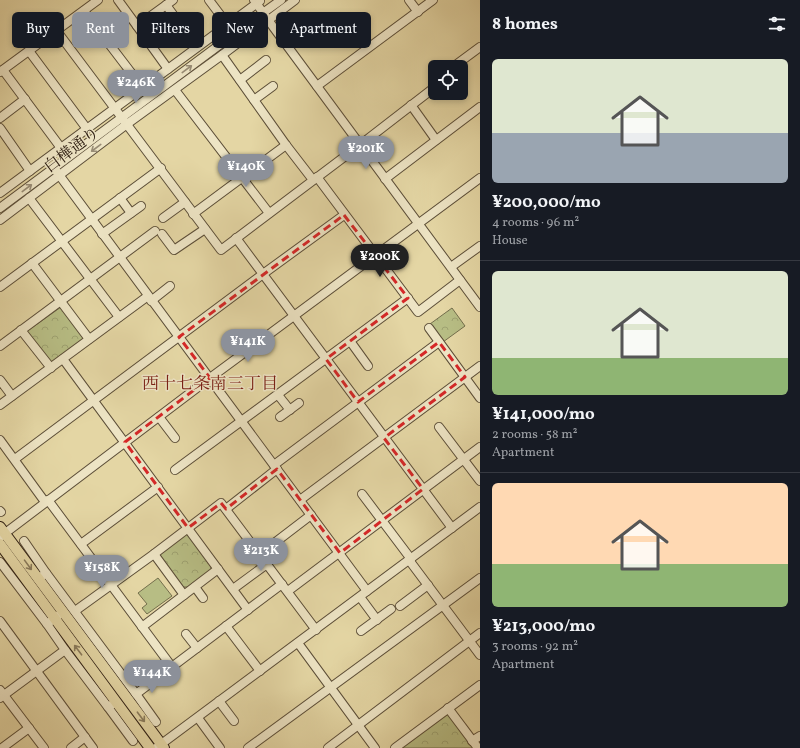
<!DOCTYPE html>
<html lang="en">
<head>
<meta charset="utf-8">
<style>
	body { margin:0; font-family:Vollkorn,"Noto Serif JP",serif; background:#242831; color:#f1f3f6; height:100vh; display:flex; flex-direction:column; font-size:15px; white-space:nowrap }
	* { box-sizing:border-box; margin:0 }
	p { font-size:13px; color:#9ea1a6 }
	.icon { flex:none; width:22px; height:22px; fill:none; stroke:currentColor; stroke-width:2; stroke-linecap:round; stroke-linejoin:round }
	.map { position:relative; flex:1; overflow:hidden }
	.drawer { display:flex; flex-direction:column; background:#171b24; width:320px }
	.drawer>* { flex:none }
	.banner { position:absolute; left:12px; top:12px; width:380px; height:36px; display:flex; gap:8px }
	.buttons { position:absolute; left:428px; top:60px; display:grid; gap:8px }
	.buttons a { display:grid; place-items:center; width:40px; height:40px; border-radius:6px; background:#171b24; box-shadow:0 2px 6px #0003; font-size:20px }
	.price { position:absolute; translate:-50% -34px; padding:0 9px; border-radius:14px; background:#8c9099; color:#fff; font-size:13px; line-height:26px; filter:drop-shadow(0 1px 2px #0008) }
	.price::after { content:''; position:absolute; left:50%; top:24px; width:12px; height:9px; margin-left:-6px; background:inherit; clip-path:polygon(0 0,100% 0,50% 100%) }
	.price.selected { background:#222; color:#fff }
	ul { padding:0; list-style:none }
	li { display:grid; align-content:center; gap:8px; height:212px; padding:0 12px }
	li+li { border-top:1px solid #363941 }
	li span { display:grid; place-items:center; height:124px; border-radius:6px; color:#555 }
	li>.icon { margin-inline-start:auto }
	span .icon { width:72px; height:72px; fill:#fffc; stroke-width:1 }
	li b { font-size:17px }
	h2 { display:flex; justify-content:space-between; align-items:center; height:48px; padding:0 12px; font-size:17px }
	.chip { padding:0 14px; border-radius:6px; background:#171b24; box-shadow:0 2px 6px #0003; font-size:14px; line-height:36px }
	.chip.selected { background:#8c9099; color:#fff }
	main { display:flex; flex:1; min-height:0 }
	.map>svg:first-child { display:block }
	.forest { fill:url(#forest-crowns); stroke:#736e4c }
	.pitch { fill:#b7bd84; stroke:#736e4c }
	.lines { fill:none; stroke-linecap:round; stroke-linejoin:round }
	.minor-casing { stroke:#5c4e38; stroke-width:10 }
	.major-casing { stroke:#2f2014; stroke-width:12 }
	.minor { stroke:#ede4c4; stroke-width:8 }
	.major { stroke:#e4d6a4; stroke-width:10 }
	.oneway { stroke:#988c75 }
	.oneway2 { stroke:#8a7b5c }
	.marked { fill:none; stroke:#d62828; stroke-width:3; stroke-dasharray:8 5; stroke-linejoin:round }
	.labels { text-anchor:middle; stroke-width:3; stroke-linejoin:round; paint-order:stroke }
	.street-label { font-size:16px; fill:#2f2014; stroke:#ede4c4 }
	.neighbourhood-label { font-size:17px; fill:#7a1f14; stroke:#ede4c4 }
</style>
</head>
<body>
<main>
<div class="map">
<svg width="480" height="748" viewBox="0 0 480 748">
	<defs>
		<pattern id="forest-crowns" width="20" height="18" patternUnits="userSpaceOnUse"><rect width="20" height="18" fill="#b7bd84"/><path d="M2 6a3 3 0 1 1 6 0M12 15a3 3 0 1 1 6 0" fill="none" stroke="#9ea271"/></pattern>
	</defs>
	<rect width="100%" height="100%" fill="#e4d6a4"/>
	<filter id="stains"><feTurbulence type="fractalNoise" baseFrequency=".005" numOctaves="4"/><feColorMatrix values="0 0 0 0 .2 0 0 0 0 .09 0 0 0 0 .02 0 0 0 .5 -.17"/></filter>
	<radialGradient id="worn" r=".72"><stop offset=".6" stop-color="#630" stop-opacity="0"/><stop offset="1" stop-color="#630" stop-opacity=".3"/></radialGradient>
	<g class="forest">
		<path d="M61,307L84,337L83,341L56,362L48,361L26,332Z"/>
		<path d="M452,308L465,326L443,342L430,324Z"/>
		<path d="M187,533L211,565V570L188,587H181L158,555Z"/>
		<path d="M448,713L473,748H400Z"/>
	</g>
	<path class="pitch" d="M158,578L172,596L147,614L142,608L147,604L138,593Z"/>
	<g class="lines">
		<defs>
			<g id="minor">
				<path d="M118,0L137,26"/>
				<path d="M209,0L227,24"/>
				<path d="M254,0L274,28L480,307"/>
				<path d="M409,0L418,12"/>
				<path d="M166,5L197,47"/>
				<path d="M84,11L142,87"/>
				<path d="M56,30L221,250L360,145L435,87"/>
				<path d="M29,51L87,129"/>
				<path d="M222,55L286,145L313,180"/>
				<path d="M456,67L457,64L480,47"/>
				<path d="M168,69L137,26L173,0"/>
				<path d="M3,70L61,148"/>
				<path d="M0,72L98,0"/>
				<path d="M240,80L266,60"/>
				<path d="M317,86L433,0"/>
				<path d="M175,90L269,213"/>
				<path d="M254,100L273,86"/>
				<path d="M411,105L436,140"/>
				<path d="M0,118L25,99"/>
				<path d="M0,128L30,171"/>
				<path d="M54,168L367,591"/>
				<path d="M317,177L418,312L460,280"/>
				<path d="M385,179L480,107"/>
				<path d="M0,193L260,1"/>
				<path d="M29,198L119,317"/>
				<path d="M120,198L131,213"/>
				<path d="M0,208L249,23L281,0"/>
				<path d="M193,214L286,145"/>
				<path d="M163,218L185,202"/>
				<path d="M0,220L127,124L222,55L295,0"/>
				<path d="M102,234L141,206"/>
				<path d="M162,234L174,250L205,229"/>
				<path d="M236,238L452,528"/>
				<path d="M32,263L89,339"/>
				<path d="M451,267L480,246"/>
				<path d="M0,287L161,168"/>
				<path d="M151,301L170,286"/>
				<path d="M429,328L480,398"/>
				<path d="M21,330L51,368"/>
				<path d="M350,341L368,366"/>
				<path d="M0,346L155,231"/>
				<path d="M63,359L248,610"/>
				<path d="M0,380L12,396"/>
				<path d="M278,395L290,410"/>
				<path d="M0,405L148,296"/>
				<path d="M159,417L175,438"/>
				<path d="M280,417L299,403"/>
				<path d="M439,427L480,481"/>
				<path d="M0,440L45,502"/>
				<path d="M15,459L263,274L344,215"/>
				<path d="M274,465L439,342"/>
				<path d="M175,470L408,298"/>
				<path d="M362,494L411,559"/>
				<path d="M48,500L172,667"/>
				<path d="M300,500L480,366"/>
				<path d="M226,509L277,469"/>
				<path d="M0,511L1,512"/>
				<path d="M0,537L210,378L480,178"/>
				<path d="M24,541L46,573"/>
				<path d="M81,544L158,487"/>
				<path d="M154,554L184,595"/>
				<path d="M260,554L311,515"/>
				<path d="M409,560L480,655"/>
				<path d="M0,562L47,624"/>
				<path d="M38,579L46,573L136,694L282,584"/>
				<path d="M195,587L203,598"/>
				<path d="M233,589L267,564"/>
				<path d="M288,591L480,447"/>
				<path d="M360,597L377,620"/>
				<path d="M400,606L428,585"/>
				<path d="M75,611L154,554L221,503L316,630"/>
				<path d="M0,621L93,748"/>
				<path d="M226,626L260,671"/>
				<path d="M142,627L218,569"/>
				<path d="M361,631L391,609"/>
				<path d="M186,634L197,648"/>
				<path d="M298,643L375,748"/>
				<path d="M65,650L108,707L116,702"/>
				<path d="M0,690L44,748"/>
				<path d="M136,694L156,722"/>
				<path d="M0,698L65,650L47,624L59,615"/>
				<path d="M219,701L234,721"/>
				<path d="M108,707L133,741"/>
				<path d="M448,708L478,748"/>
				<path d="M198,718L220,748"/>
				<path d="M472,741L480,736"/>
				<path d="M2,748L29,728"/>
				<path d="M71,748L85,737"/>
				<path d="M156,748L480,507"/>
				<path d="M248,748L480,578"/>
				<path d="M328,748L480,633"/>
				<path d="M395,748L480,685"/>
			</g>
			<g id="major">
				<path d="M0,527L164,748"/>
				<path d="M0,544L150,748"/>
			</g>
		</defs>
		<use href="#minor" class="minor-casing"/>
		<use href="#major" class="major-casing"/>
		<use href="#minor" class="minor"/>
		<use href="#major" class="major"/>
	</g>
	<defs><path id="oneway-shaft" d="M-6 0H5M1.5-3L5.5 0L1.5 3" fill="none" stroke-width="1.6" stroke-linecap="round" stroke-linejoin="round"/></defs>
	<g class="oneway">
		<use href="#oneway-shaft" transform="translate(187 69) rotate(-37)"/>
		<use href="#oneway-shaft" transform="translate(96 148) rotate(143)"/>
		<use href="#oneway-shaft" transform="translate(27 188) rotate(-37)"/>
	</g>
	<g class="oneway2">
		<use href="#oneway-shaft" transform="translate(28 565) rotate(54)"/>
		<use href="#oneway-shaft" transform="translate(78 650) rotate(-127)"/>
		<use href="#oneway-shaft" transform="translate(141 717) rotate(53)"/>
	</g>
	<path class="marked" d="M344,215L408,298L326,359L358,402L439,342L465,377L384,438L423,489L340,553L277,469L226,509L221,503L188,528L125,442L210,378L179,337Z"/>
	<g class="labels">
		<g class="street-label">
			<text transform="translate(71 149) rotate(-37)" y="6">白樺通り</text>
		</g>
		<g class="neighbourhood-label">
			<text x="210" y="389">西十七条南三丁目</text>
		</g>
	</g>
	<rect width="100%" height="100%" filter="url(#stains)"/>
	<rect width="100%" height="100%" fill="url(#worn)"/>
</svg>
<div class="buttons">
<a><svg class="icon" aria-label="locate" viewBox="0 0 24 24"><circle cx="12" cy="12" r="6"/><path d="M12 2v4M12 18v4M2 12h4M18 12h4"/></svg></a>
</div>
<b class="price" style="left:136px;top:104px">¥246K</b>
<b class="price" style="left:366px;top:170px">¥201K</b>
<b class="price" style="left:246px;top:188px">¥140K</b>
<b class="price selected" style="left:380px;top:278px">¥200K</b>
<b class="price" style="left:248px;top:363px">¥141K</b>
<b class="price" style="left:261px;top:572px">¥213K</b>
<b class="price" style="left:102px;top:589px">¥158K</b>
<b class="price" style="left:152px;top:694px">¥144K</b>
<div class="banner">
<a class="chip">Buy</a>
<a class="chip selected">Rent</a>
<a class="chip">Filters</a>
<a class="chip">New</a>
<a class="chip">Apartment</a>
</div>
</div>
<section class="drawer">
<h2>8 homes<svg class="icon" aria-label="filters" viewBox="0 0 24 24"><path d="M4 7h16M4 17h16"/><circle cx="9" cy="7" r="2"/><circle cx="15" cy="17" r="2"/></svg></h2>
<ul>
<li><span style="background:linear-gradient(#dfe7d0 60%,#9aa5b1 0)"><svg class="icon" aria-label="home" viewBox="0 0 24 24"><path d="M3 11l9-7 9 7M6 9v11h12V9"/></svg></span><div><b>¥200,000/mo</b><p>4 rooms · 96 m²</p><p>House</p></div></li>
<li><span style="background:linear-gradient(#dfe7d0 70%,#8fb573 0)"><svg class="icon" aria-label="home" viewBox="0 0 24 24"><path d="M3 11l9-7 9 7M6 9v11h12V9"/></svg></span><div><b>¥141,000/mo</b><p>2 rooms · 58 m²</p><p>Apartment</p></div></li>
<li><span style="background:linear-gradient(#ffd9b3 65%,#8fb573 0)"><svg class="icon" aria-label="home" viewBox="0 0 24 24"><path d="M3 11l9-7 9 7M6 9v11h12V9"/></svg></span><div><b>¥213,000/mo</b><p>3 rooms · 92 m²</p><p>Apartment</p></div></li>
</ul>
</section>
</main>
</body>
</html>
